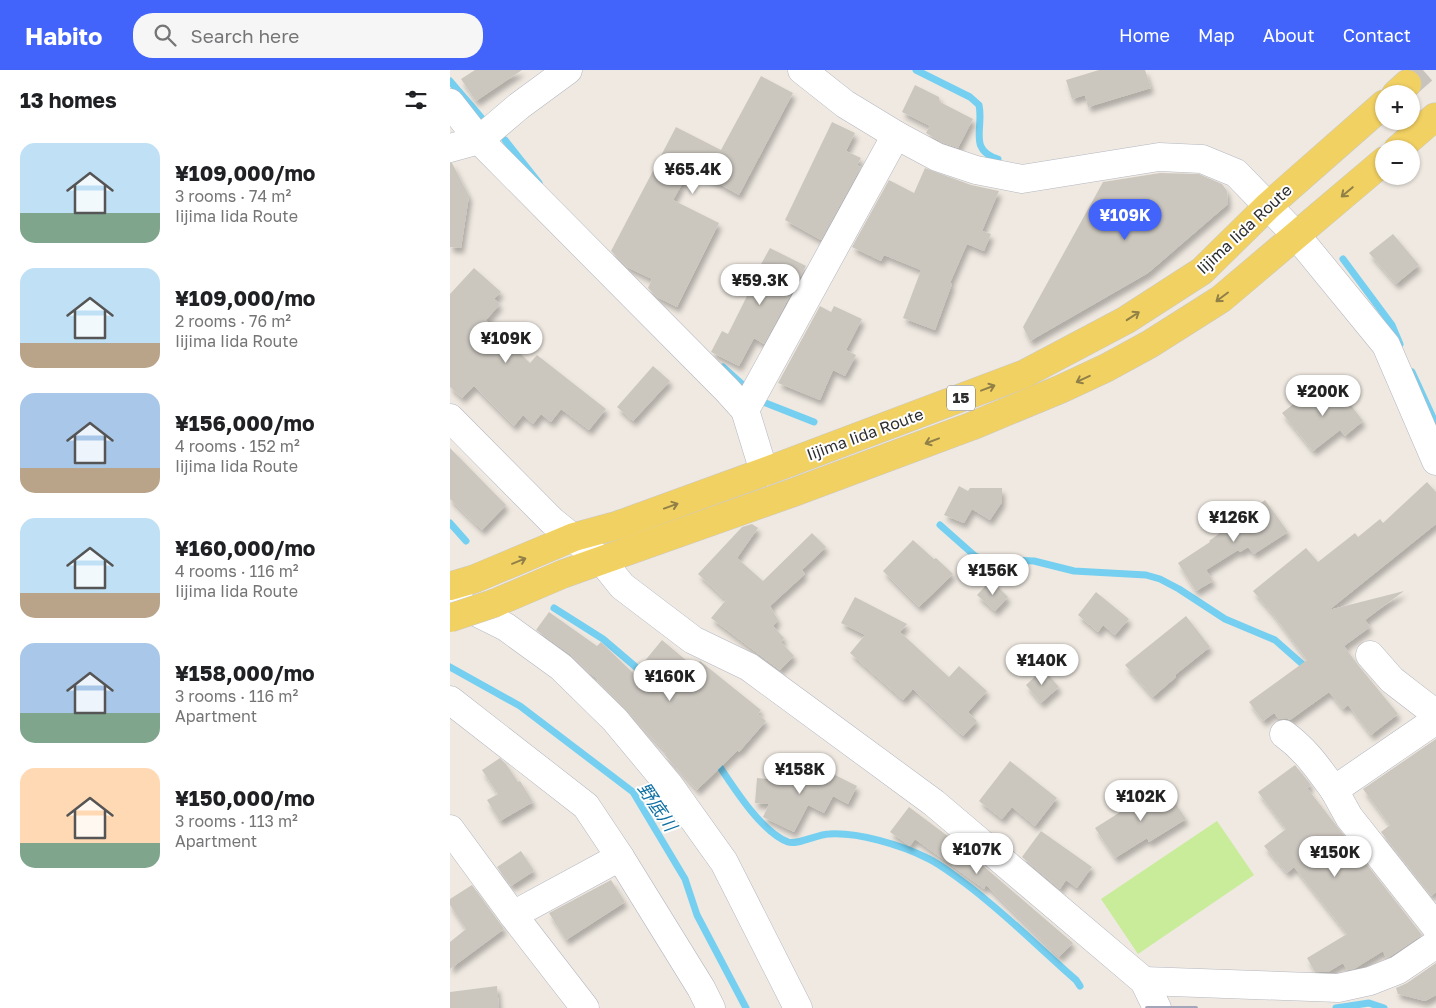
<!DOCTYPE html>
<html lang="en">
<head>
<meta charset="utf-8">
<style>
	body { margin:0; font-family:"Golos Text","Noto Sans JP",sans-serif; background:#f6f6f6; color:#202124; height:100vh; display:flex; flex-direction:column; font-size:19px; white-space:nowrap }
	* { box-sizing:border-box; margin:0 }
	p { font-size:16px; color:#757577 }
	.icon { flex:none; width:28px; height:28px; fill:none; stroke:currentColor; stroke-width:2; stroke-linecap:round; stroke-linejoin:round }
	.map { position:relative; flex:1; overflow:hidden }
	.sheet { display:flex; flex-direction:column; background:#fff; width:450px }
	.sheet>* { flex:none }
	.controls { position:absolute; left:925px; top:15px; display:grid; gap:10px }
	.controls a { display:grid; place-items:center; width:45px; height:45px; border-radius:50%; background:#fff; box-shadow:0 1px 4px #0004; font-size:25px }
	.price { position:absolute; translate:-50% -42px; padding:0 11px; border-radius:18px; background:#fff; color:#222; font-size:16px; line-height:32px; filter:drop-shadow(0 1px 2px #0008) }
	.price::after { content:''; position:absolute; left:50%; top:30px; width:15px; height:11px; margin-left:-8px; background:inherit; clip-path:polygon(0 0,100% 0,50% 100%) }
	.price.current { background:#4264fb; color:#fff }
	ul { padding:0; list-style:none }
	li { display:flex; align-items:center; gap:15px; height:125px; padding:0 20px }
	li span { display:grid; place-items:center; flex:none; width:140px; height:100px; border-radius:15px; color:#555 }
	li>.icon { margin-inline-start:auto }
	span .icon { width:60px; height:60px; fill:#fffc; stroke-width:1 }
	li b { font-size:21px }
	h2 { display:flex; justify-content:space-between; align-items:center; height:60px; padding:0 20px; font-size:21px }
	header { display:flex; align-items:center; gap:30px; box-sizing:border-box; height:70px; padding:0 25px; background:#4264fb; color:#fff }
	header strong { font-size:24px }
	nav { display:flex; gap:28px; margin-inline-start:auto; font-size:18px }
	.search { width:350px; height:45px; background:#f6f6f6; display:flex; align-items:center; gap:12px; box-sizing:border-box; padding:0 18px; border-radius:20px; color:#757577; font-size:19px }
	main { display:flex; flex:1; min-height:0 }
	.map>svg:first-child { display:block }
	.pitch { fill:#c9ec9a }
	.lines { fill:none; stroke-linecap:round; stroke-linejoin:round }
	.stream { stroke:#75cff0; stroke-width:7 }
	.building { fill:#cbc7bf; filter:url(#shadow) }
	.major-tunnel { stroke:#c8c4bd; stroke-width:28; stroke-dasharray:28 14; stroke-linecap:butt }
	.minor-casing { stroke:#b4b7c1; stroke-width:29 }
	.major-casing { stroke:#c9c9c9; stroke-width:29 }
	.minor { stroke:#fff; stroke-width:28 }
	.major { stroke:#f2d163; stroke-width:28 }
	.rail { stroke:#a3a6b8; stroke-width:4 }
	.major-bridge-casing { stroke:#c9c9c9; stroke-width:29; stroke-linecap:butt }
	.major-bridge { stroke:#f2d163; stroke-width:28 }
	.oneway { stroke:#908048 }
	.labels { text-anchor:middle; stroke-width:4; stroke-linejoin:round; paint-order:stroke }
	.shield { fill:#fff; stroke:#6d6d6d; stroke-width:1 }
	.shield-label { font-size:15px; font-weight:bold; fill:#2e2e2e }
	.street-label { font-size:16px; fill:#2e2e2e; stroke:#fff }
	.water-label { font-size:18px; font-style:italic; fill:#0d6fa3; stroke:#fff }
</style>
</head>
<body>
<header>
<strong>Habito</strong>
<div class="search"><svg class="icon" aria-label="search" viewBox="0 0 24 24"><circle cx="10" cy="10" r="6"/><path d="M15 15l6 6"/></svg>Search here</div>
<nav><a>Home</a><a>Map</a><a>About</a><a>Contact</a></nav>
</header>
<main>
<section class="sheet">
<h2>13 homes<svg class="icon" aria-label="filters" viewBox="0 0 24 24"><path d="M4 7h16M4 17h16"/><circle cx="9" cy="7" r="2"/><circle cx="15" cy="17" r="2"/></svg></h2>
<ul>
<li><span style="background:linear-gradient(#bfe0f5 70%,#7fa58c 0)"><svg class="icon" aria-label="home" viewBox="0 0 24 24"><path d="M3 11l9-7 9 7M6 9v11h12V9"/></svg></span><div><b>¥109,000/mo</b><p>3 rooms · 74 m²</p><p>Iijima Iida Route</p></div></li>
<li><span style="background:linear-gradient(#bfe0f5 75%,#b9a48a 0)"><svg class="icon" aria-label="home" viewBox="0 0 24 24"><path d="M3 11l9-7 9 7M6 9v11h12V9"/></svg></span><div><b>¥109,000/mo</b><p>2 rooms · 76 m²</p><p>Iijima Iida Route</p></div></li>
<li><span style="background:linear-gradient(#a9c7e8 75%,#b9a48a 0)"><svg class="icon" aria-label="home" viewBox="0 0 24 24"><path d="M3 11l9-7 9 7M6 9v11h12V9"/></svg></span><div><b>¥156,000/mo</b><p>4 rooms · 152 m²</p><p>Iijima Iida Route</p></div></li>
<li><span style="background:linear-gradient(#bfe0f5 75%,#b9a48a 0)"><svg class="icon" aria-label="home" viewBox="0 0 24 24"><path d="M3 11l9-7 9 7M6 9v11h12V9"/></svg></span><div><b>¥160,000/mo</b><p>4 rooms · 116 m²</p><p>Iijima Iida Route</p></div></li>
<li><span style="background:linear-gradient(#a9c7e8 70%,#7fa58c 0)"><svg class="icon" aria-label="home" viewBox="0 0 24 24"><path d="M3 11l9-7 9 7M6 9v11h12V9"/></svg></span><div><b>¥158,000/mo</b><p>3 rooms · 116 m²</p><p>Apartment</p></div></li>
<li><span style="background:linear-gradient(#ffd9b3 75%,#7fa58c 0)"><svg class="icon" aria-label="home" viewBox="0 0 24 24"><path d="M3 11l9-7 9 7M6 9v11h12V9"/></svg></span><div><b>¥150,000/mo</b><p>3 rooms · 113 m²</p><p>Apartment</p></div></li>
</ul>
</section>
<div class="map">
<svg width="986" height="938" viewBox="0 0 986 938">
	<defs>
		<filter id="shadow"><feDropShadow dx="3" dy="5.5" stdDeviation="2.5" flood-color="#0004"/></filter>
	</defs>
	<rect width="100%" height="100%" fill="#efe9e1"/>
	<path class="pitch" d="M767,751L804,805L688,884L651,829Z"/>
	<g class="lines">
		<g class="stream">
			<path d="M466,0L520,27L529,35C534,58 518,80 548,89"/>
			<path d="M0,11L36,53"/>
			<path d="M55,70L89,113"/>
			<path d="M893,189L942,255L950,274"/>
			<path d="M273,297L292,314"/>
			<path d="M962,302L986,354"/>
			<path d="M313,332L364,352"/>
			<path d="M0,453L16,471"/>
			<path d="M490,455L525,486L531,489L584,491L624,501L696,505L710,509L729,519L775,549L825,570L859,600"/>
			<path d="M104,538L153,569L194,604"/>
			<path d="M0,597L70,636L183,722L235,809L247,845L296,938"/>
			<path d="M266,691C282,715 311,762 338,772C348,775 368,764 379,764C408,762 451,775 477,788C490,794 501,803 512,811C553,841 588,877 626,910L630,916"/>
			<path d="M886,938L919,933L934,938"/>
		</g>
	</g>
	<g class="building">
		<path d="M25,0H72L26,31L11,9Z"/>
		<path d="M649,0H695L701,18L638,37L635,25L622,29L616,10Z"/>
		<path d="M311,6L343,23L289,125L241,98L223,130L269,153L227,237L207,227L198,218L202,209L177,197L161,181L226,57L271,80Z"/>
		<path d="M465,15L489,27L490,32L523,49L508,78L493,73L476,63L480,56L452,42Z"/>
		<path d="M382,52L405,63L396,81L411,88L407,95L411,97L371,170L335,150Z"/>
		<path d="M0,93H2L19,126L11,178L0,177Z"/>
		<path d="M475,98L521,115L549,121L532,161L541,164L534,181L517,174L500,213L502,214L485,260L453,248L471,200L434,185L431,191L402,177L439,110L464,123Z"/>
		<path d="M710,103L749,104L772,114L777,121L778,134L698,203L580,271L573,257L653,112Z"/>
		<path d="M943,164L969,195L946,214L919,183Z"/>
		<path d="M320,178L356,196L314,274L304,268L289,296L261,282L272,261L278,264L300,220L297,219L309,196H310Z"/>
		<path d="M24,198L51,222L44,229L50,234L36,250L80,293L87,285L156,339L139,360L111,339L101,352L91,344L83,354L73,345L64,356L24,316L12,328L0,317V224Z"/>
		<path d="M370,236L381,242L384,236L412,249L396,280L406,285L395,306L383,300L370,330L328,313Z"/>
		<path d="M203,296L220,311L183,351L167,337Z"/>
		<path d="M883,312L913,351L895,366L890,360L863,381L832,343L855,325L859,331Z"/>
		<path d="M0,378L56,435L32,460L0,429Z"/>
		<path d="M977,412L986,422V454L879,540L954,521L915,550L920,557L894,576L908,595L948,644L921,665L898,635L893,639L879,622L840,650L836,648L829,649L824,643L813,651L799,632L857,590L823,544L803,521L856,478L868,492L905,463L908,467L930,449L933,453Z"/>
		<path d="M509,416L518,421L520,418H552V432L540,450L522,439L514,453L494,445Z"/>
		<path d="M815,430L838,462L804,484L798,477L790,482L788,480L756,500L763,511L746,521L728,493L760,472L759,471Z"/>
		<path d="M302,454L308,458L287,488L313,511L362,463L376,477L352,500L355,504L320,536L328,550L323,556L334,568L331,572L344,586L330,600L261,548L276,530L248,504L292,457Z"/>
		<path d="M463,470L484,489L486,488L503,504L469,537L433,501Z"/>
		<path d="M541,510L558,527L545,541L527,525Z"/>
		<path d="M646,522L679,549L665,565L653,555L648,562L628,545Z"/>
		<path d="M405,527L457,554L450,562L499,607L509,596L537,621L518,642L527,651L513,666L463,619L453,630L400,583L415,565L391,553Z"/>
		<path d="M99,542L147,576L151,572L184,604L212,570L244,597L250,591L311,640L308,644L316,651L289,682L288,680L247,720L214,684L216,682L147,611L148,609L138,602L120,584L86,560Z"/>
		<path d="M736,546L760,577L725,605L726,607L703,627L675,595Z"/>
		<path d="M593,599L609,617L591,633L576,615Z"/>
		<path d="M986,669V822L981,826L931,762L940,755L913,719Z"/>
		<path d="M50,688L56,694L68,712L70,711L83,732L50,751L37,730L48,724L32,700Z"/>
		<path d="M560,691L607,728L585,756L562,737L552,749L529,731Z"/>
		<path d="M365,695L407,716L398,734L383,726L374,743L358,735L344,762L313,747L319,734L305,733L307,708L330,710L337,697L359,708Z"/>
		<path d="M845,695L861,715L857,718L972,865L941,886L936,888L933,881L904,899L897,900L893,893L878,902H865L857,888L897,864L844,797L837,803L814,776L836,759L808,722Z"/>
		<path d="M713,715L736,749L699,772L697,768L665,788L645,758Z"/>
		<path d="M459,737L503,770L623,873L609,887L536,815L534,819L465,769L460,776L440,762Z"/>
		<path d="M591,761L642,797L627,818L616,810L610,819L572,787Z"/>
		<path d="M71,781L84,801L61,816L47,797Z"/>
		<path d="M161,810L175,832L116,870L99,843Z"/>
		<path d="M22,815L54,859L0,899V872L16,859L0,835V829Z"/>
		<path d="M986,893V925L975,931L948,924L946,918L957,913Z"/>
		<path d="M47,916L49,938H0V922Z"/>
	</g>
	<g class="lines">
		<path class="major-tunnel" d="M957,14L973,0"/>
		<defs>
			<g id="minor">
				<path d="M352,0L395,34L446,65L487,87L526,100L572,109L709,87L752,89L786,103L846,165L936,275L986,391"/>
				<path d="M0,33L29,70L277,320L295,340L314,402"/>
				<path d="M0,78L29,70L69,36L118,0"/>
				<path d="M295,340L446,65"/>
				<path d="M0,348L102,451L152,491L172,516L243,570L299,597L484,733L694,911L707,938"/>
				<path d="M0,529L56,557L111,597L165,650L219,715L274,792L348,938"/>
				<path d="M920,585L942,610L986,644"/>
				<path d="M0,630L136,736L170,787L251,918L261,938"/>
				<path d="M986,650L884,720L899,747L986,857"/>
				<path d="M834,664C856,680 868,698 884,720"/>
				<path d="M0,759L63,845L135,938"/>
				<path d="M63,845L170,787"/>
				<path d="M694,911L888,918L920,911L948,900L986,874"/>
			</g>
			<g id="major">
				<path d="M946,24L957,14"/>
				<path d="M948,79L985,47"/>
				<path d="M0,516L24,509L124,467L168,455L314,402L574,304L676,250L752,201L818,136L934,34"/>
				<path d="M45,533L113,504L342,423L522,356L611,319L656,298L700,274L771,229L934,91"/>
			</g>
		</defs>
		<use href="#minor" class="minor-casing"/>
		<use href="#major" class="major-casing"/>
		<use href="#minor" class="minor"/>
		<use href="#major" class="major"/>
		<path class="rail" d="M697,938H746"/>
		<defs>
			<path id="major-bridge" d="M0,548L45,533"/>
		</defs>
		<use href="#major-bridge" class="major-bridge-casing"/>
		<use href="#major-bridge" class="major-bridge"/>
	</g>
	<defs><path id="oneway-shaft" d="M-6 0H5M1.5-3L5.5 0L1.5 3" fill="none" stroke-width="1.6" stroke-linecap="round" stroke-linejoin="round" transform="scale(1.25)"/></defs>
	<g class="oneway">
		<use href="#oneway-shaft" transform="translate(897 122) rotate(140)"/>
		<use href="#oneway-shaft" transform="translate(772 227) rotate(143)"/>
		<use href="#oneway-shaft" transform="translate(683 246) rotate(-33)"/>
		<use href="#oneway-shaft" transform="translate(633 309) rotate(155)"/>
		<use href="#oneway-shaft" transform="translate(538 318) rotate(-21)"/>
		<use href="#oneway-shaft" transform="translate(482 371) rotate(159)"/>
		<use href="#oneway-shaft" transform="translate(221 436) rotate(-20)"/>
		<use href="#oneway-shaft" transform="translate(69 491) rotate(-22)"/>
	</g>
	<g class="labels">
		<rect class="shield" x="497" y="315.5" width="28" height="25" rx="4"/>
		<g class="shield-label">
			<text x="511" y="333">15</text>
		</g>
		<g class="street-label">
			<text transform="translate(794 159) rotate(-43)" y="6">Iijima Iida Route</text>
			<text transform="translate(415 364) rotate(-20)" y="6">Iijima Iida Route</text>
		</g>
		<g class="water-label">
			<text transform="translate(207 737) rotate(56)" y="6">野底川</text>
		</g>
	</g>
</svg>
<div class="controls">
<a>+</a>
<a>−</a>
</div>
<b class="price" style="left:243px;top:125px">¥65.4K</b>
<b class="price current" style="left:675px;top:171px">¥109K</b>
<b class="price" style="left:310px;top:236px">¥59.3K</b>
<b class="price" style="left:56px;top:294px">¥109K</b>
<b class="price" style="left:873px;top:347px">¥200K</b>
<b class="price" style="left:784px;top:473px">¥126K</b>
<b class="price" style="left:543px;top:526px">¥156K</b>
<b class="price" style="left:592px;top:616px">¥140K</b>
<b class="price" style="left:220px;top:632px">¥160K</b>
<b class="price" style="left:350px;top:725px">¥158K</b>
<b class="price" style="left:691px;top:752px">¥102K</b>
<b class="price" style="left:527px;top:805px">¥107K</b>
<b class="price" style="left:885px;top:808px">¥150K</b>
</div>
</main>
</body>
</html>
